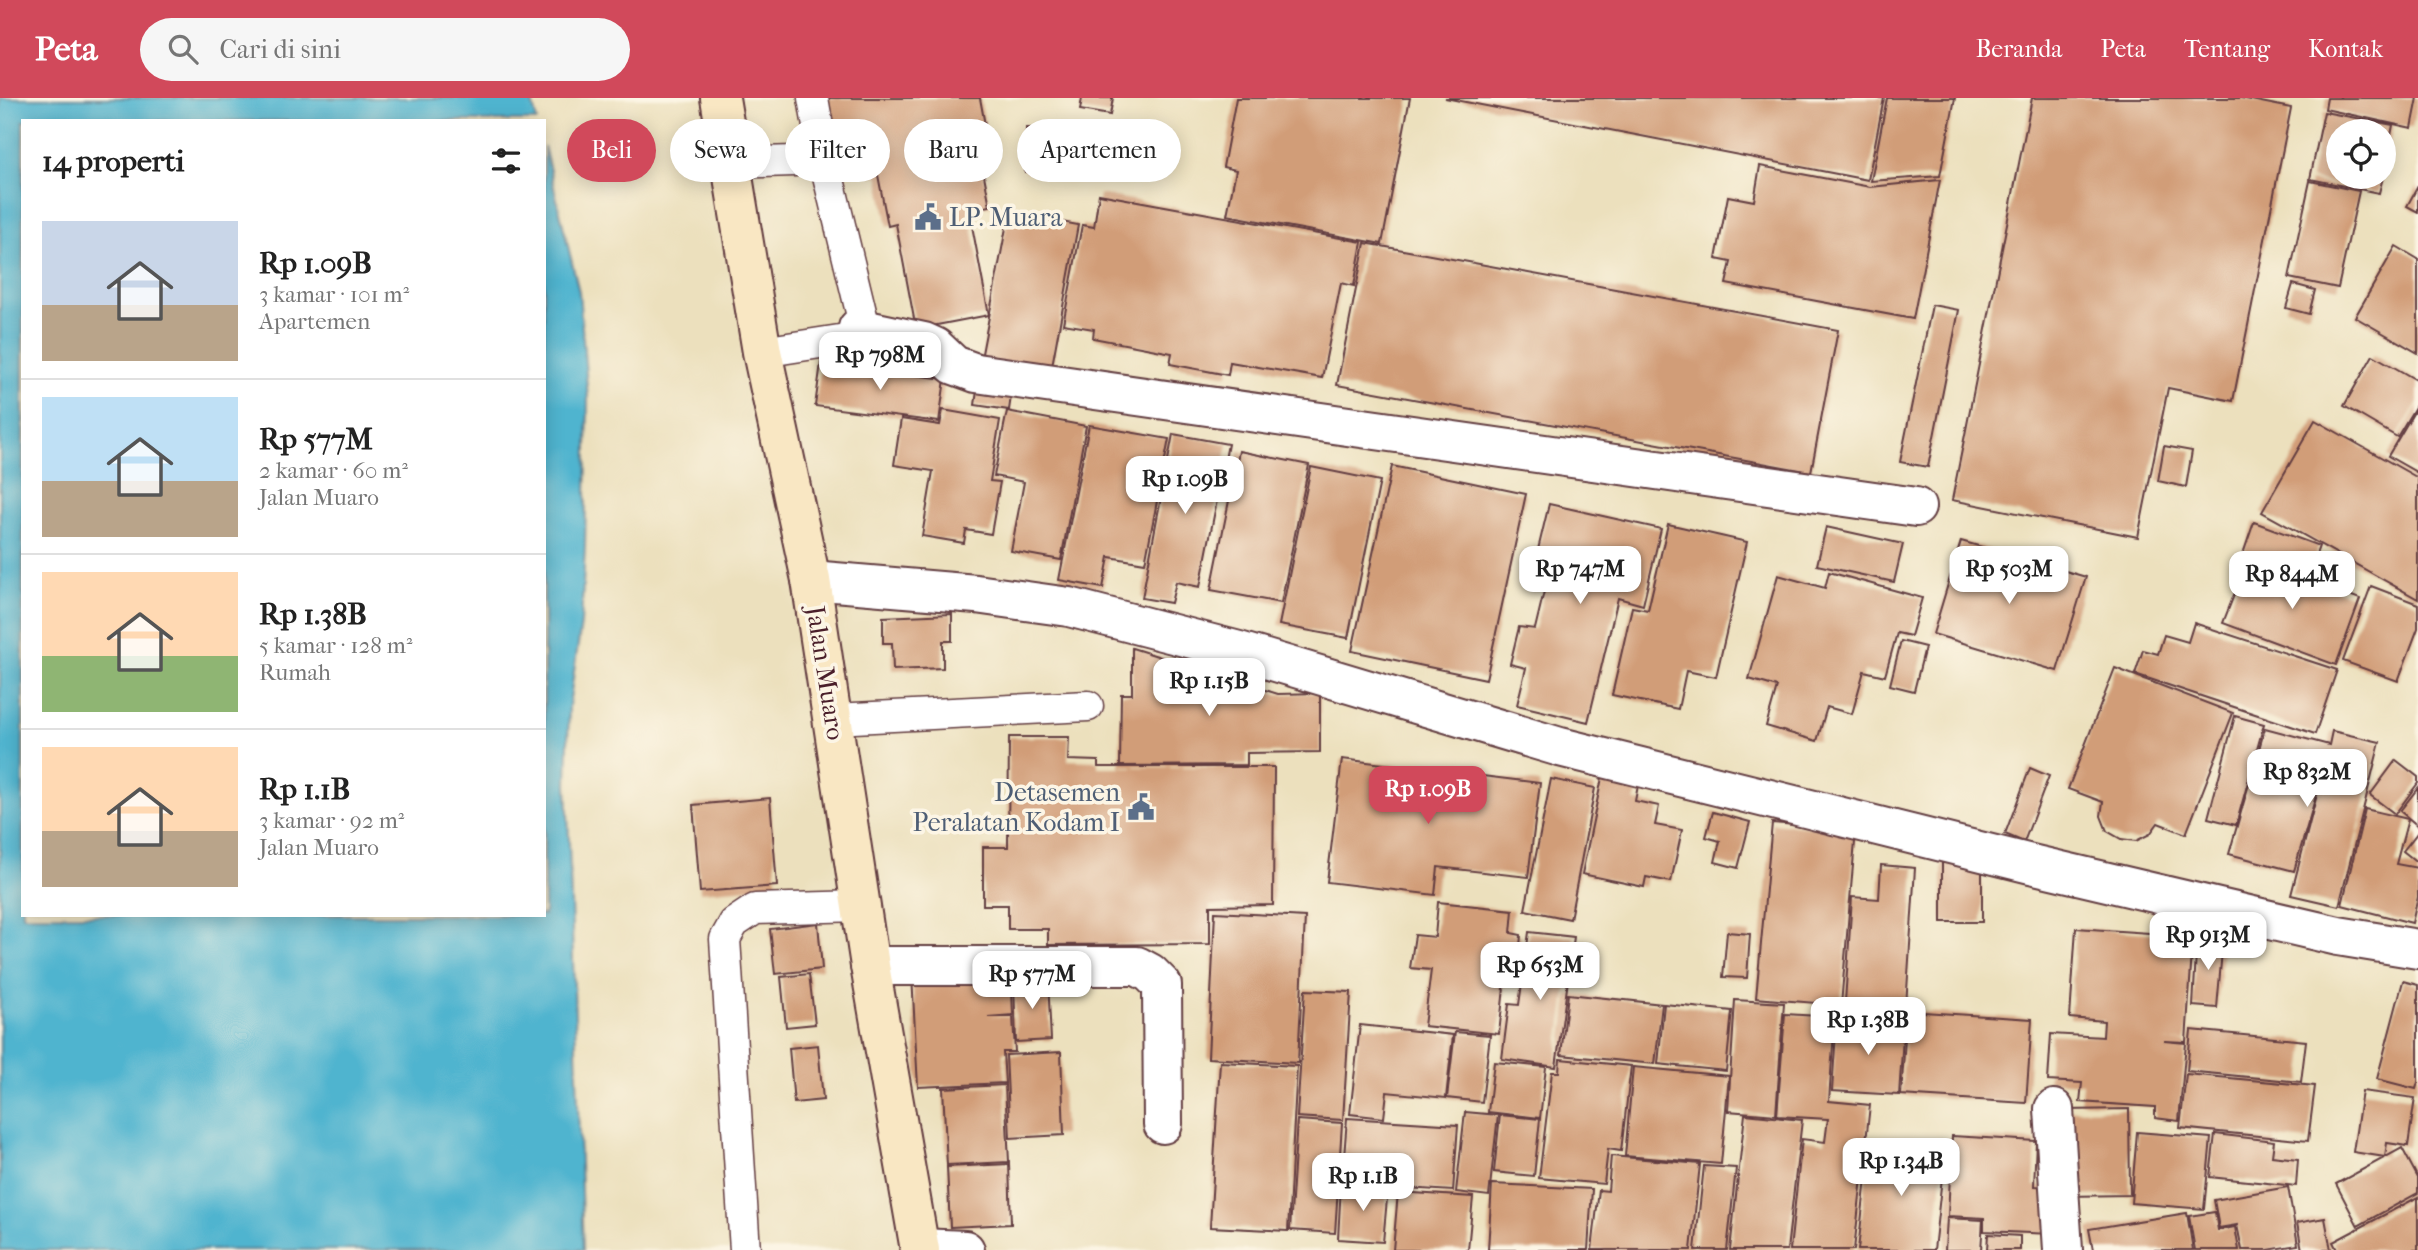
<!DOCTYPE html>
<html lang="id">
<head>
<meta charset="utf-8">
<style>
	body { margin:0; font-family:"IM FELL French Canon",serif; background:#f6f6f6; color:#222; height:100vh; display:flex; flex-direction:column; font-size:26px; white-space:nowrap }
	* { box-sizing:border-box; margin:0 }
	p { font-size:23px; color:#767676 }
	.icon { flex:none; width:38px; height:38px; fill:none; stroke:currentColor; stroke-width:2; stroke-linecap:round; stroke-linejoin:round }
	.map { position:relative; flex:1; overflow:hidden }
	.details { position:absolute; left:21px; top:21px; width:525px; height:798px; display:flex; flex-direction:column; background:#fff; border-radius:0px; box-shadow:0 4px 18px #0003 }
	.details>* { flex:none }
	.hud { position:absolute; left:567px; top:21px; width:665px; height:63px; display:flex; gap:14px }
	.controls { position:absolute; left:2326px; top:21px; display:grid; gap:14px }
	.controls a { display:grid; place-items:center; width:70px; height:70px; border-radius:50%; background:#fff; box-shadow:0 4px 18px #0003; font-size:35px }
	.price { position:absolute; translate:-50% -60px; padding:0 16px; border-radius:14px; background:#fff; color:#222; font-size:23px; line-height:46px; filter:drop-shadow(0 2px 4px #0008) }
	.price::after { content:''; position:absolute; left:50%; top:42px; width:21px; height:16px; margin-left:-10px; background:inherit; clip-path:polygon(0 0,100% 0,50% 100%) }
	.price.active { background:#d1495b; color:#fff }
	ul { padding:0; list-style:none }
	li { display:flex; align-items:center; gap:21px; height:175px; padding:0 21px }
	li+li { border-top:2px solid #e0e0e0 }
	li span { display:grid; place-items:center; flex:none; width:196px; height:140px; border-radius:0px; color:#555 }
	li>.icon { margin-inline-start:auto }
	span .icon { width:84px; height:84px; fill:#fffc; stroke-width:1 }
	li b { font-size:30px }
	h2 { display:flex; justify-content:space-between; align-items:center; height:84px; padding:0 21px; font-size:30px }
	.chip { padding:0 24px; border-radius:32px; background:#fff; box-shadow:0 4px 18px #0003; font-size:24px; line-height:63px }
	.chip.active { background:#d1495b; color:#fff }
	header { display:flex; align-items:center; gap:42px; box-sizing:border-box; height:98px; padding:0 35px; background:#d1495b; color:#fff }
	header strong { font-size:33px }
	nav { display:flex; gap:38px; margin-inline-start:auto; font-size:24px }
	.search { width:490px; height:63px; background:#f6f6f6; display:flex; align-items:center; gap:18px; box-sizing:border-box; padding:0 24px; border-radius:38px; color:#767676; font-size:26px }
	.map>svg:first-child { display:block }
	.water { fill:#50b4cf; stroke:#4d6a7d; stroke-width:2 }
	.building { fill:#d19d78 }
	.lines { fill:none; stroke-linecap:round; stroke-linejoin:round }
	.lane-casing { stroke:#623c41; stroke-width:33 }
	.street-casing { stroke:#623c41; stroke-width:42 }
	.secondary-casing { stroke:#623c41; stroke-width:42 }
	.lane { stroke:#fff; stroke-width:30 }
	.street { stroke:#fff; stroke-width:38 }
	.secondary { stroke:#f9e7c3; stroke-width:38 }
	.labels { text-anchor:middle; stroke-width:7; stroke-linejoin:round; paint-order:stroke }
	.service-label { font-size:26px; fill:#4e5e75; stroke:#fcf5e5; text-anchor:start }
	.street-label { font-size:26px; fill:#4a1f2b; stroke:#fcf5e5 }
</style>
</head>
<body>
<header>
<strong>Peta</strong>
<div class="search"><svg class="icon" aria-label="search" viewBox="0 0 24 24"><circle cx="10" cy="10" r="6"/><path d="M15 15l6 6"/></svg>Cari di sini</div>
<nav><a>Beranda</a><a>Peta</a><a>Tentang</a><a>Kontak</a></nav>
</header>
<div class="map">
<svg width="2418" height="1152" viewBox="0 0 2418 1152">
	<rect width="100%" height="100%" fill="#fcf5e5"/>
	<filter id="ink" filterUnits="userSpaceOnUse"><feTurbulence type="fractalNoise" baseFrequency=".0143" numOctaves="2"/><feDisplacementMap in="SourceGraphic" scale="14" xChannelSelector="R" yChannelSelector="G"/><feConvolveMatrix kernelMatrix="1 2 1 2 8 2 1 2 1" color-interpolation-filters="sRGB"/></filter>
	<filter id="wash" filterUnits="userSpaceOnUse"><feTurbulence type="fractalNoise" baseFrequency=".00686" numOctaves="4" result="noise"/><feDisplacementMap in="SourceGraphic" scale="28" xChannelSelector="R" yChannelSelector="G"/><feGaussianBlur stdDeviation="1.57" result="paint"/><feColorMatrix in="noise" values="0 0 0 0 0 0 0 0 0 0 0 0 0 0 0 0 0 1.4 0 .05"/><feComposite in="paint" operator="in"/></filter>
	<g filter="url(#wash)">
		<rect width="100%" height="100%" fill="#ece0bd"/>
		<path class="water" d="M0,0H531L537,23H23V817H544V48L579,194L588,300L585,449L581,526L569,608L567,686L583,1152H0Z"/>
		<g id="blocks">
			<g class="building">
				<path d="M821,0H980L990,54L980,57L990,108L969,112L989,217L916,231L896,126L888,128L878,77L871,78L866,52L832,59Z"/>
				<path d="M1082,0H1113L1110,17L1080,12Z"/>
				<path d="M1236,0H1410L1382,146L1227,117L1236,72L1223,69Z"/>
				<path d="M1445,0H1884L1868,82Z"/>
				<path d="M1887,0H1955L1940,78L1871,83Z"/>
				<path d="M2032,0H2241L2291,10L2233,303L2168,290L2138,439L1952,402Z"/>
				<path d="M2327,0H2418L2412,30L2325,11Z"/>
				<path d="M2324,14L2393,27L2385,69L2384,33H2338V79H2383L2379,95L2310,81Z"/>
				<path d="M1026,30L1067,31L1066,75L1025,74Z"/>
				<path d="M1760,68L1870,89L1940,82L1913,221L1726,186L1731,164L1716,161L1728,98L1754,103Z"/>
				<path d="M2310,83L2359,93L2338,190L2289,180Z"/>
				<path d="M2418,88V114L2407,108Z"/>
				<path d="M1099,96L1362,144L1354,188L1341,185L1322,280L1230,264L1228,277L1170,266L1172,255L1093,240L1094,231L1063,226L1082,127L1094,129Z"/>
				<path d="M1009,114L1078,127L1050,279L980,266Z"/>
				<path d="M1365,145L1838,232L1811,374L1337,287Z"/>
				<path d="M2396,148L2418,161V255L2355,219Z"/>
				<path d="M2293,186L2315,192L2309,216L2286,210Z"/>
				<path d="M1932,207L1959,212L1928,369L1900,364Z"/>
				<path d="M2373,257L2418,283V304L2397,339L2344,308Z"/>
				<path d="M821,265L945,281L939,324L815,308Z"/>
				<path d="M979,279L1013,284L1009,312L975,307Z"/>
				<path d="M2418,307V375L2388,358Z"/>
				<path d="M943,312L1000,322L990,383L1000,384L991,436L966,432L964,445L922,438L933,373L894,367L901,321L940,327Z"/>
				<path d="M1007,313L1086,328L1061,462L1011,453L1024,384L994,378Z"/>
				<path d="M2315,322L2418,380V501L2262,414Z"/>
				<path d="M1089,327L1169,341L1145,465L1109,459L1103,490L1059,482Z"/>
				<path d="M1173,336L1228,346L1200,489L1176,484L1171,505L1142,500Z"/>
				<path d="M2164,348L2192,353L2186,389L2158,383Z"/>
				<path d="M1239,353L1309,367L1281,505L1211,492Z"/>
				<path d="M1392,368L1526,396L1486,581L1352,553Z"/>
				<path d="M1311,369L1380,383L1348,540L1279,527Z"/>
				<path d="M1549,406L1661,431L1643,507L1618,500L1588,624L1517,607L1526,570L1510,566L1519,529L1535,531L1551,464L1536,460Z"/>
				<path d="M2254,424L2319,448L2308,479L2243,456Z"/>
				<path d="M1668,426L1747,444L1716,579L1686,573L1678,611L1612,597L1632,509L1648,512Z"/>
				<path d="M1826,429L1903,446L1894,484L1817,467Z"/>
				<path d="M1961,443L2086,479L2057,573L1933,536Z"/>
				<path d="M2249,459L2360,501L2336,567L2223,525Z"/>
				<path d="M1829,474L1922,500L1911,538L1897,535L1885,578L1864,573L1852,616L1827,609L1817,643L1766,628L1777,589L1749,581L1778,477L1825,490Z"/>
				<path d="M2371,488L2418,506V530L2398,583L2343,563Z"/>
				<path d="M952,516V543H943V570L893,572L892,545H883V519Z"/>
				<path d="M2194,525L2337,572L2315,636L2135,576L2143,552L2158,556L2164,537L2188,544Z"/>
				<path d="M1901,543L1925,549L1914,593L1890,587Z"/>
				<path d="M1132,550L1278,596L1320,595V654L1247,655V667L1120,668L1121,596H1132Z"/>
				<path d="M2115,570L2233,615L2186,736L2158,725L2150,736L2136,743L2121,741L2107,733L2101,718L2103,704L2068,691Z"/>
				<path d="M2235,618L2264,626L2236,727L2208,720Z"/>
				<path d="M2265,630L2329,647L2332,633L2380,644L2339,808L2291,797L2322,677L2294,773L2229,756Z"/>
				<path d="M1009,639H1069L1068,662L1098,663V669H1274L1273,807L1210,808V846L1048,847V831H1008V807H983V749H1008Z"/>
				<path d="M1342,661L1540,685L1528,779L1438,769L1435,797L1327,784Z"/>
				<path d="M2396,662L2418,679V685L2395,716L2370,697Z"/>
				<path d="M1604,670L1640,677L1635,703L1659,708L1655,727L1682,732L1671,784L1646,779L1644,789L1582,776Z"/>
				<path d="M2030,670L2049,678L2024,744L2005,736Z"/>
				<path d="M1551,681L1595,690L1570,821L1525,812Z"/>
				<path d="M2418,690V728L2400,713Z"/>
				<path d="M770,700L777,788L700,794L693,707Z"/>
				<path d="M2365,711L2408,721L2396,766L2418,770V799L2412,825L2342,807Z"/>
				<path d="M1713,714L1750,724L1738,770L1715,764L1720,743L1706,739Z"/>
				<path d="M1772,725L1856,732L1841,907L1756,900Z"/>
				<path d="M2418,734V765L2403,753Z"/>
				<rect x="1942" y="763" width="40" height="61"/>
				<path d="M1881,767L1915,770L1905,923L1844,919L1852,799L1879,801Z"/>
				<path d="M1438,804L1513,812L1511,835L1521,837L1518,872L1506,871L1499,936L1424,928L1431,872L1410,870L1415,837L1435,839Z"/>
				<path d="M1215,814L1305,819L1298,965L1208,960Z"/>
				<path d="M818,825L822,871L775,876L770,831Z"/>
				<path d="M2076,830L2193,838L2186,944L2164,943L2186,945L2179,1023L2155,1020V1009L2080,1004L2082,985L2048,983L2051,936L2103,939L2104,923L2070,920Z"/>
				<path d="M1529,834L1574,839L1556,969L1502,961L1509,906L1519,907Z"/>
				<path d="M1727,834L1750,836L1747,880L1723,879Z"/>
				<path d="M2197,839L2223,841L2217,910L2193,908Z"/>
				<path d="M1011,871L1013,917L988,919H1013L1015,954H1003L1005,985L918,989L912,877Z"/>
				<path d="M809,876L815,926L786,929L781,879Z"/>
				<path d="M1048,882L1051,942L1016,944L1014,884Z"/>
				<path d="M2403,883L2418,887V984L2416,991L2377,981Z"/>
				<path d="M1305,892L1351,894L1343,1022L1297,1019Z"/>
				<path d="M1568,896L1662,906L1655,966L1561,957Z"/>
				<path d="M1735,902L1784,905L1776,1017L1728,1013Z"/>
				<path d="M1664,906L1732,913L1726,973L1658,966Z"/>
				<path d="M1907,913L2032,921L2026,1005L1901,997Z"/>
				<path d="M1785,916L1835,919L1829,1003L1870,1007L1854,1152H1790L1802,1041L1825,1044L1828,1021L1777,1018Z"/>
				<path d="M1837,920L1904,924L1899,997L1832,993Z"/>
				<path d="M1360,927L1453,937L1446,1000L1387,994L1384,1020L1350,1016Z"/>
				<path d="M2191,932L2306,943L2301,984L2187,973Z"/>
				<path d="M1455,934L1490,937L1482,1004L1447,1000Z"/>
				<path d="M818,947L823,1002L794,1005L789,950Z"/>
				<path d="M1061,954L1064,1037L1010,1040L1006,957Z"/>
				<path d="M1560,961L1631,968L1621,1053L1608,1051L1604,1086L1539,1080L1552,974H1559Z"/>
				<path d="M1220,964L1297,968L1288,1133L1210,1129Z"/>
				<path d="M1494,964L1546,969L1540,1020L1488,1014Z"/>
				<path d="M1633,969L1729,978L1721,1066L1625,1058Z"/>
				<path d="M2186,976L2315,988L2308,1043L2180,1030Z"/>
				<path d="M1005,987L1009,1064L947,1067L943,990Z"/>
				<path d="M2362,993L2415,1000L2408,1048L2387,1045L2385,1059L2353,1054Z"/>
				<path d="M2129,1011L2130,1097L2064,1098V1012Z"/>
				<path d="M1465,1014L1498,1017L1489,1098L1456,1094Z"/>
				<path d="M1745,1016L1802,1022L1787,1152H1730Z"/>
				<path d="M1500,1017L1540,1021L1534,1078L1494,1074Z"/>
				<path d="M1347,1020L1458,1027L1453,1093L1342,1086Z"/>
				<path d="M1297,1022L1342,1025L1335,1135L1290,1132Z"/>
				<path d="M2137,1034L2211,1040L2204,1111L2131,1105Z"/>
				<path d="M2215,1036L2274,1043L2272,1058L2298,1061L2296,1088L2210,1079Z"/>
				<path d="M1952,1038L2036,1043L2034,1088L2055,1089L2051,1136L1984,1133V1120L1948,1118Z"/>
				<path d="M1870,1044L1945,1052L1934,1152H1858Z"/>
				<path d="M2402,1050L2418,1080V1095L2358,1128L2336,1086Z"/>
				<path d="M1611,1058L1700,1066L1691,1152H1592L1599,1092L1608,1093Z"/>
				<path d="M1009,1066L1011,1126L950,1129L947,1069Z"/>
				<path d="M1704,1068L1736,1070L1727,1152H1695Z"/>
				<path d="M1492,1086L1592,1091L1588,1152H1488Z"/>
				<path d="M1341,1087L1388,1090L1383,1144L1338,1141Z"/>
				<path d="M2288,1089L2298,1147L2268,1152H2242L2237,1127L2219,1130L2214,1102Z"/>
				<path d="M1398,1094L1473,1099L1468,1152H1393Z"/>
				<path d="M2418,1099V1152H2337L2333,1144Z"/>
				<path d="M2215,1114L2218,1132L2235,1129L2239,1152H2195L2189,1118Z"/>
				<path d="M2187,1115L2193,1152H2093L2089,1131Z"/>
				<path d="M1947,1120L1983,1122L1981,1152H1945Z"/>
				<path d="M2325,1120L2331,1152H2302L2297,1125Z"/>
				<path d="M1988,1136L2020,1138V1152H1987Z"/>
			</g>
		</g>
	</g>
	<g filter="url(#ink)">
		<use href="#blocks" fill-opacity="0" stroke="#623c41" stroke-width="2"/>
		<g class="lines">
			<defs>
				<g id="lane">
					<path d="M813,0L823,57"/>
					<path d="M731,65L794,63L823,57L862,218L858,230L846,241L762,254"/>
					<path d="M834,621L1088,608"/>
					<path d="M745,1152L725,841L734,825L755,811L861,808"/>
				</g>
				<g id="street">
					<path d="M858,230L924,244L935,249L954,267L976,275L1916,409"/>
					<path d="M811,482L976,496L1069,509L1239,553L1560,649L2031,766L2338,838L2418,851"/>
					<path d="M870,868H1137L1150,875L1162,887L1163,1026"/>
					<path d="M2054,1011L2063,1152"/>
					<path d="M920,1150L965,1152"/>
				</g>
				<path id="secondary" d="M720,0L762,254L811,482L870,868L920,1152"/>
			</defs>
			<use href="#lane" class="lane-casing"/>
			<use href="#street" class="street-casing"/>
			<use href="#secondary" class="secondary-casing"/>
			<use href="#lane" class="lane"/>
			<use href="#street" class="street"/>
			<use href="#secondary" class="secondary"/>
		</g>
	</g>
	<defs>
		<symbol id="civic-bare" viewBox="-9 -9 18 18"><path d="M-.6-6.5H3V-4.5H.6V-3L4-1V1h2V6H-6V1h2V-1L-.6-3ZM-1.2 2.5V6h2.4V2.5Z" fill="#5c6f8a" stroke="#fcf5e5" stroke-width="2.5" paint-order="stroke"/></symbol>
	</defs>
	<g fill-rule="evenodd">
		<use href="#civic-bare" x="909" y="100" width="38" height="38"/>
		<use href="#civic-bare" x="1122" y="690" width="38" height="38"/>
	</g>
	<g class="labels">
		<g class="service-label">
			<text x="949" y="128">LP. Muara</text>
			<text x="1120" y="703" text-anchor="end">Detasemen<tspan x="1120" dy="30">Peralatan Kodam I</tspan></text>
		</g>
		<g class="street-label">
			<text transform="translate(826 575) rotate(81)" y="9">Jalan Muaro</text>
		</g>
	</g>
</svg>
<div class="controls">
<a><svg class="icon" aria-label="locate" viewBox="0 0 24 24"><circle cx="12" cy="12" r="6"/><path d="M12 2v4M12 18v4M2 12h4M18 12h4"/></svg></a>
</div>
<b class="price" style="left:880px;top:294px">Rp 798M</b>
<b class="price" style="left:1185px;top:418px">Rp 1.09B</b>
<b class="price" style="left:1580px;top:508px">Rp 747M</b>
<b class="price" style="left:2009px;top:508px">Rp 503M</b>
<b class="price" style="left:2292px;top:513px">Rp 844M</b>
<b class="price" style="left:1209px;top:620px">Rp 1.15B</b>
<b class="price" style="left:2307px;top:711px">Rp 832M</b>
<b class="price active" style="left:1428px;top:728px">Rp 1.09B</b>
<b class="price" style="left:2208px;top:874px">Rp 913M</b>
<b class="price" style="left:1540px;top:904px">Rp 653M</b>
<b class="price" style="left:1032px;top:913px">Rp 577M</b>
<b class="price" style="left:1868px;top:959px">Rp 1.38B</b>
<b class="price" style="left:1901px;top:1100px">Rp 1.34B</b>
<b class="price" style="left:1363px;top:1115px">Rp 1.1B</b>
<div class="hud">
<a class="chip active">Beli</a>
<a class="chip">Sewa</a>
<a class="chip">Filter</a>
<a class="chip">Baru</a>
<a class="chip">Apartemen</a>
</div>
<section class="details">
<h2>14 properti<svg class="icon" aria-label="filters" viewBox="0 0 24 24"><path d="M4 7h16M4 17h16"/><circle cx="9" cy="7" r="2"/><circle cx="15" cy="17" r="2"/></svg></h2>
<ul>
<li><span style="background:linear-gradient(#c9d6e8 60%,#b9a48a 0)"><svg class="icon" aria-label="home" viewBox="0 0 24 24"><path d="M3 11l9-7 9 7M6 9v11h12V9"/></svg></span><div><b>Rp 1.09B</b><p>3 kamar · 101 m²</p><p>Apartemen</p></div></li>
<li><span style="background:linear-gradient(#bfe0f5 60%,#b9a48a 0)"><svg class="icon" aria-label="home" viewBox="0 0 24 24"><path d="M3 11l9-7 9 7M6 9v11h12V9"/></svg></span><div><b>Rp 577M</b><p>2 kamar · 60 m²</p><p>Jalan Muaro</p></div></li>
<li><span style="background:linear-gradient(#ffd9b3 60%,#8fb573 0)"><svg class="icon" aria-label="home" viewBox="0 0 24 24"><path d="M3 11l9-7 9 7M6 9v11h12V9"/></svg></span><div><b>Rp 1.38B</b><p>5 kamar · 128 m²</p><p>Rumah</p></div></li>
<li><span style="background:linear-gradient(#ffd9b3 60%,#b9a48a 0)"><svg class="icon" aria-label="home" viewBox="0 0 24 24"><path d="M3 11l9-7 9 7M6 9v11h12V9"/></svg></span><div><b>Rp 1.1B</b><p>3 kamar · 92 m²</p><p>Jalan Muaro</p></div></li>
</ul>
</section>
</div>
</body>
</html>
